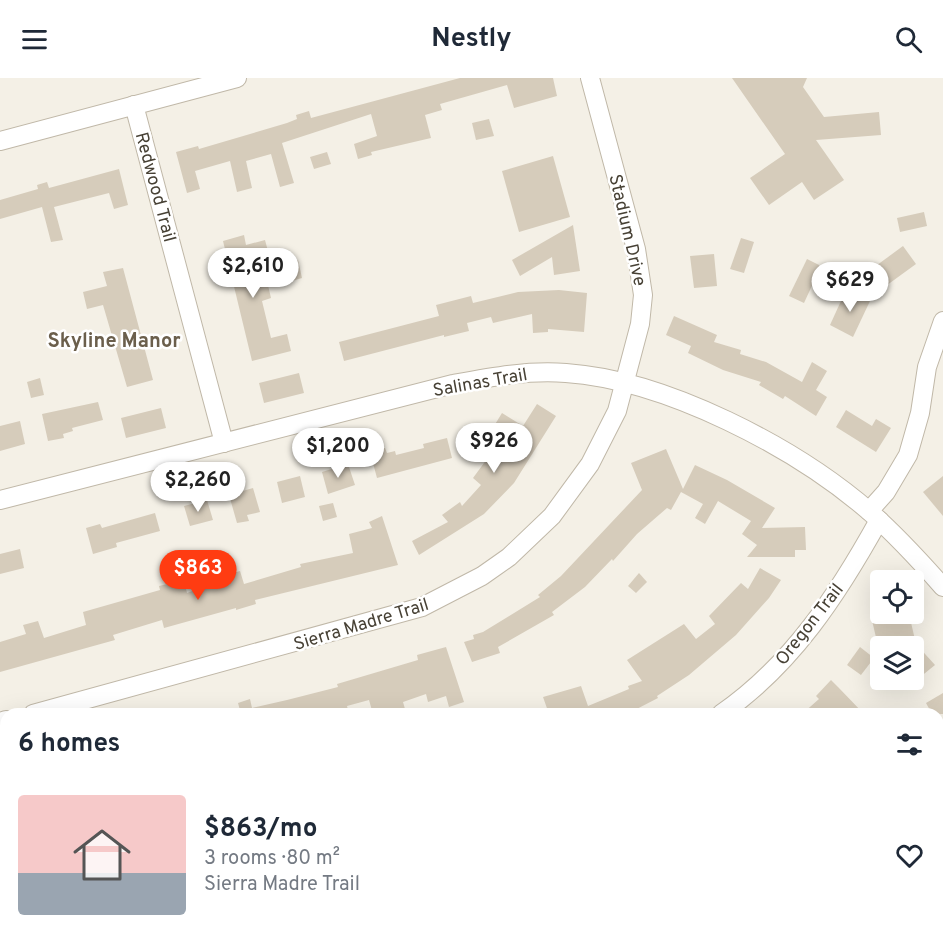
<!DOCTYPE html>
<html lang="en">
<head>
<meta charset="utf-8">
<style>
	body { margin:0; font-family:Overpass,sans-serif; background:#f2f2f3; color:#1f2937; height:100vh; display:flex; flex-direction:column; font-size:22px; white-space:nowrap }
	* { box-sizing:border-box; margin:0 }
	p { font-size:20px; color:#747a83 }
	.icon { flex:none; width:33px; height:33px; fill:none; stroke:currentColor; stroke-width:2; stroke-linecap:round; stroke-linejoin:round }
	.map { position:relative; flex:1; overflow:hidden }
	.drawer { position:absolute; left:0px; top:630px; width:944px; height:236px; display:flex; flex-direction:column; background:#fff; border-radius:18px 18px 0 0; box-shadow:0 6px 24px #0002 }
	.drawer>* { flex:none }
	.fabs { position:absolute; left:870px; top:492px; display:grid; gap:12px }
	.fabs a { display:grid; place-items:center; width:54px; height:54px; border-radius:6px; background:#fff; box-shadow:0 6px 24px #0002; font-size:30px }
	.price { position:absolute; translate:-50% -51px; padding:0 14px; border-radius:21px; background:#fff; color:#222; font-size:20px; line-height:39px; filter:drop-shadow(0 2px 3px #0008) }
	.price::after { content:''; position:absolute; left:50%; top:36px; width:18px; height:14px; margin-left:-9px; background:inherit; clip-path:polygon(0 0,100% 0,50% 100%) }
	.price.current { background:#ff3c12; color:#fff }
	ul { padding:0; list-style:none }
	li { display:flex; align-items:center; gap:18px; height:150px; padding:0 18px }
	li span { display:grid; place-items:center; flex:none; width:168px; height:120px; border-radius:6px; color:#555 }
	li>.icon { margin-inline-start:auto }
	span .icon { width:72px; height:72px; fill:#fffc; stroke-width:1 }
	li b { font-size:26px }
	h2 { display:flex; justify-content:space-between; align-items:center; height:72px; padding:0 18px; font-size:26px }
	header { display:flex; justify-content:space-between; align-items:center; height:78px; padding:0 18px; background:#fff; font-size:27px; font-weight:700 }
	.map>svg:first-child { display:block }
	.building { fill:#d6ccbb }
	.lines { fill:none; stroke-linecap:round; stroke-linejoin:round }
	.minor-casing { stroke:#c0b8a8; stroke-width:20 }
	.tertiary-casing { stroke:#c0b8a8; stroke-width:25 }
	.minor { stroke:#fff; stroke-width:18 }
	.tertiary { stroke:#fff; stroke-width:22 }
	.labels { text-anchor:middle; stroke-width:5; stroke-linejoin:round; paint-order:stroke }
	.street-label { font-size:18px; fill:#474135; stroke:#fff }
	.neighbourhood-label { font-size:20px; font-weight:bold; fill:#6b5f4c; stroke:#fff }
</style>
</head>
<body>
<header><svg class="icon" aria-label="menu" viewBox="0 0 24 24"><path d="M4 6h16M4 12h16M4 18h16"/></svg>Nestly<svg class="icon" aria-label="search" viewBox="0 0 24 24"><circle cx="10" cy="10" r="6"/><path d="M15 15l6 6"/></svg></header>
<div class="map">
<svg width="943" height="865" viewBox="0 0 943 865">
	<rect width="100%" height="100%" fill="#f4f0e6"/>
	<g class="building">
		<path d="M460,0H553L557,18L514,30L507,7L440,26L442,32L425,37L431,60L371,74L372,77L358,81L354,66L377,58L371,36L282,65L294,105L280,109L271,76L246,83L252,110L237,114L230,83L195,93L200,111L187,115L176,74L198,68L199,71L287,45L297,41L296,37L309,33L311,40Z"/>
		<path d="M732,0H807L803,9L824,39L879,34L881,57L816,62L844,102L814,122L802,104L769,127L750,100L785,76Z"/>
		<path d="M489,41L494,58L476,62L472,45Z"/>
		<path d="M327,74L331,86L314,91L310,79Z"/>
		<path d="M553,78L570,139L519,154L502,93Z"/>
		<path d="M119,91L128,127L114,131L109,115L54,129L63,162L51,164L42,129L0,141V122L38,111L37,107L47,104L49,110Z"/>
		<path d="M924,134L927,148L900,154L897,140Z"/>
		<path d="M573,147L580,193L554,197L552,179L520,198L512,182Z"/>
		<path d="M244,157L246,167L265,162L269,177L245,183L252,207L267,203L271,220L262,223L271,260L287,256L291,273L252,283L223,163Z"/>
		<path d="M741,160L754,164L744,195L730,191Z"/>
		<path d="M903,168L916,186L883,210L869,193Z"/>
		<path d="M714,176L717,208L694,210L690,178Z"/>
		<path d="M807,181L821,188L804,225L789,218Z"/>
		<path d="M298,182L302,200L278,207L272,189Z"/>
		<path d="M123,190L153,302L127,309L103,227L87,231L83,214L107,208L103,194Z"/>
		<path d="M559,212L587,215L584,254L548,251V254L533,255L532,236L493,245L491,239L467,245L469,253L444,259V257L344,283L339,264L439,238L436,227L471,218L473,225L518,214Z"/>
		<path d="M846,212L870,223L853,259L830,247Z"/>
		<path d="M674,238L717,257L714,264L741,272L740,276L766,284L802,304L812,284L827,293L816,312L827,319L816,338L785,318L783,321L759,307L761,304L723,292L688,275L691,268L666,257Z"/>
		<path d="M299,295L304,315L264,325L259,305Z"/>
		<path d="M40,300L44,317L31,320L27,304Z"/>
		<path d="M98,324L103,342L72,350L73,353L63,356L64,360L48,363L42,336Z"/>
		<path d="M537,326L556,338L514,405L484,436L419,477L412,463L448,444L442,437L460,424L462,428L481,407L473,400L506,355L494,348L502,335L523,348Z"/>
		<path d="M161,330L166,350L126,360L121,340Z"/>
		<path d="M846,332L872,348L876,341L891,350L876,374L836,349Z"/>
		<path d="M20,343L25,366L0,373V348Z"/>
		<path d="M447,360L452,380L377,400L370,374L385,370L387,375L395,373L396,377L424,370L423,366Z"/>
		<path d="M666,371L683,411L695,387L727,402L775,430L762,450L805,449L806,472H795V479H747L757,467L742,456L751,443L718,423L705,446L695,440L703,426L681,414L671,432L667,430L637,456L613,483L612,481L585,509L552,534L554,537L498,569L500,575L472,584L464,564L474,561L473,557L483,554L540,519L538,517L561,498L642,412L631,385Z"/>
		<path d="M348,386L355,407L328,416L322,394Z"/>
		<path d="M300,398L305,419L282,425L277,404Z"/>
		<path d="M943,398V438L923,414Z"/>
		<path d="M253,410L260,434L247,437L249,443L237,445L229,417Z"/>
		<path d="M207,422L213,442L190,448L184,428Z"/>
		<path d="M333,425L337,439L323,443L319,428Z"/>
		<path d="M155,435L160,453L116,465L117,469L93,476L86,450L100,446L102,450Z"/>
		<path d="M382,438L398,487L255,522L256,526L236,532V530L164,550L162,542L113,557L115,562L0,594V564L26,556L23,547L38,543L44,560L86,547L83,534L160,512L159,508L184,502L187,515L211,506L210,502L240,493L244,506L301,489L300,486L353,475L349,456L372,450L369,444Z"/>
		<path d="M20,471L24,490L0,496V476Z"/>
		<path d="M760,490L781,502L769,520L736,557L689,597L657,618L658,620L627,636H549L543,619L581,608L588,628L629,611L628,608L642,603L627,582L684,546L696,561L715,546L709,538L741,505L748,511Z"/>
		<path d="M639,495L647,504L636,515L628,508Z"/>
		<path d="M883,536H909L916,566L935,587L914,604V568H878L871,538Z"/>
		<path d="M446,569L464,624L449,629L446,618L428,624L426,616L403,624L405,631L385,636H373L369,622L347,628L349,636H336L335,631L317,636H241L238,625L250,621L252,630L287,622L338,609L337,606L418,582L417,577Z"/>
		<path d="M860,569L874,580L861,597L847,587Z"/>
		<path d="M831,602L838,609L864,636H802L819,621L816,618Z"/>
		<path d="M943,615V636H932L926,625Z"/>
	</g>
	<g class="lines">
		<defs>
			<g id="minor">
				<path d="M134,27L224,365"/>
				<path d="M0,63L237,0"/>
				<path d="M0,422L453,306C491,299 528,292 566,295C666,302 795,369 870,434C896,457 920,483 943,509"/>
				<path d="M869,433L886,414L908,377L920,335L927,289L943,243"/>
				<path d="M33,636L422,529L482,498L509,479L552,438L590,386L617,333L640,246L643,217L636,171L590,0"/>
				<path d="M721,636C792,587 838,516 879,442"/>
				<path d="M0,644L6,642"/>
				<path d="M0,864L20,860"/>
			</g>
			<g id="tertiary">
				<path d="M938,851L943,850"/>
				<path d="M886,865L906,860"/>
			</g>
		</defs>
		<use href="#minor" class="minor-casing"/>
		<use href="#tertiary" class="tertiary-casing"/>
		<use href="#minor" class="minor"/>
		<use href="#tertiary" class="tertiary"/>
	</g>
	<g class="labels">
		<g class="street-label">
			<text transform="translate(156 109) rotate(75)" y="6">Redwood Trail</text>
			<text transform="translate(628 152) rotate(77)" y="6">Stadium Drive</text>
			<text transform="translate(480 304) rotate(-10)" y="6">Salinas Trail</text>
			<text transform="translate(361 546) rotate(-17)" y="6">Sierra Madre Trail</text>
			<text transform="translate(809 546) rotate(-52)" y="6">Oregon Trail</text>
		</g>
		<g class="neighbourhood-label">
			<text x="114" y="269">Skyline Manor</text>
		</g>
	</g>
</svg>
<div class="fabs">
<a><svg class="icon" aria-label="locate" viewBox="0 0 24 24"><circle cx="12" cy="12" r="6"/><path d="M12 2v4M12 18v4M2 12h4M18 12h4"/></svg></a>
<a><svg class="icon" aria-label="layers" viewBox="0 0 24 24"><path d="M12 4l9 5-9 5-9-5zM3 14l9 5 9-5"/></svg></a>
</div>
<b class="price" style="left:253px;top:221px">$2,610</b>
<b class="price" style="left:850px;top:235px">$629</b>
<b class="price" style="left:494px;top:396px">$926</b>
<b class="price" style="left:338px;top:401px">$1,200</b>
<b class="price" style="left:198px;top:435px">$2,260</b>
<b class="price current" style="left:198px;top:523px">$863</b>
<section class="drawer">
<h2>6 homes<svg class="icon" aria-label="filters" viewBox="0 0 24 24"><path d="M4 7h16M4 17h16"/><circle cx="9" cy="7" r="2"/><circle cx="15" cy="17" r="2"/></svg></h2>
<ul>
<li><span style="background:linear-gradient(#f6c9c9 65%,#9aa5b1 0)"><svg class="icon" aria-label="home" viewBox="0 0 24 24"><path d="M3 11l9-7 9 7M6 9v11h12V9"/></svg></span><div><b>$863/mo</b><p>3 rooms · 80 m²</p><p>Sierra Madre Trail</p></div><svg class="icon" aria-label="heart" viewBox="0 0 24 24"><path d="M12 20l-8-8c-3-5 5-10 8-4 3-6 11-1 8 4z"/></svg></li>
</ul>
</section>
</div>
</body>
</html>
